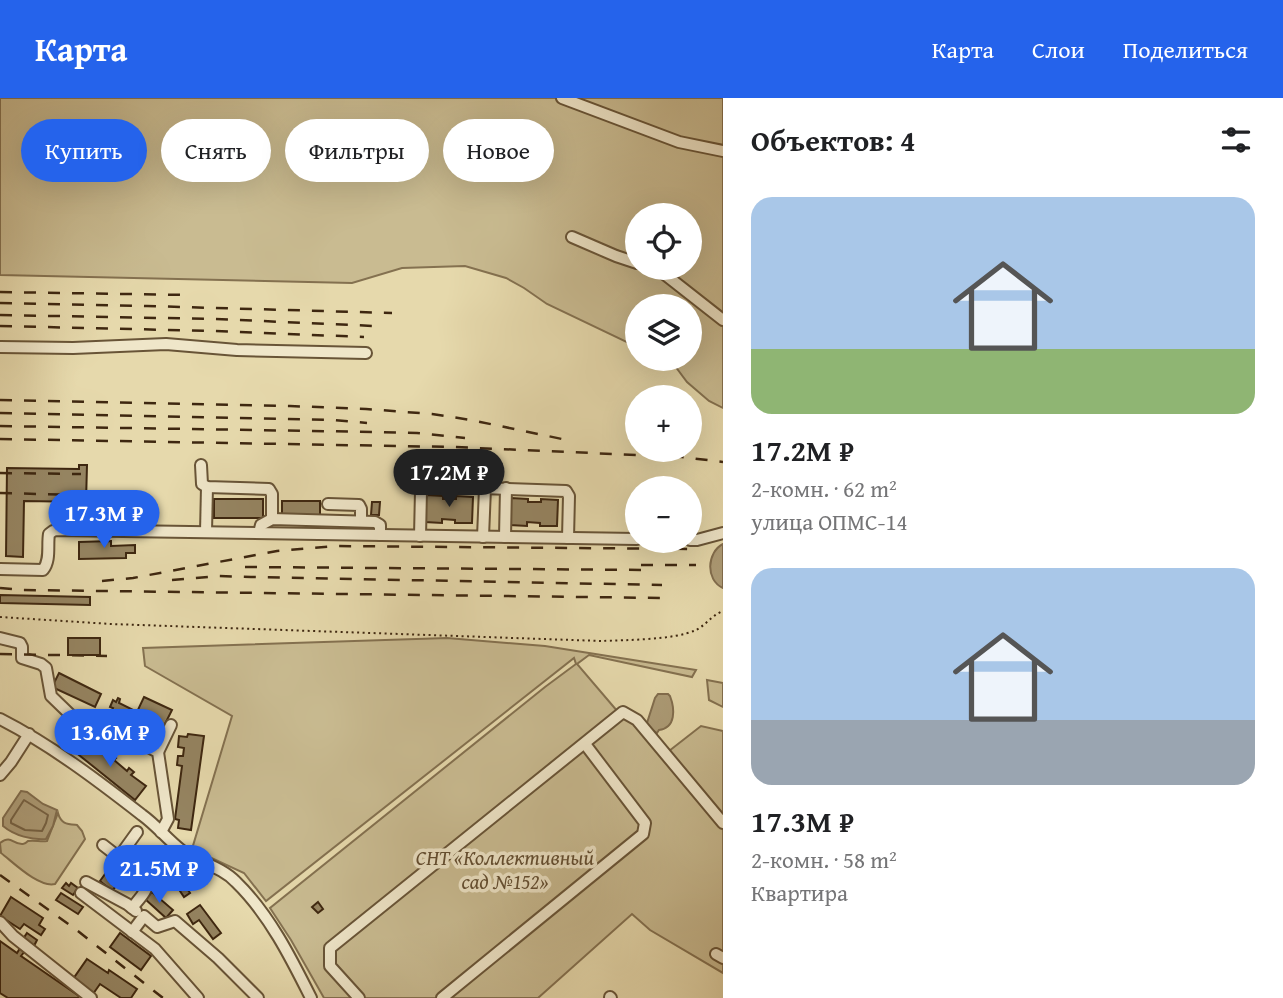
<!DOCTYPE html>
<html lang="ru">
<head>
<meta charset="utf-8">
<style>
	body { margin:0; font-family:"Gentium Book Plus",serif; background:#f2f2f2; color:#202124; height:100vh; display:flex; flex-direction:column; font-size:26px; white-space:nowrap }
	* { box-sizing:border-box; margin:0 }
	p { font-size:23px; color:#757577 }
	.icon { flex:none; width:38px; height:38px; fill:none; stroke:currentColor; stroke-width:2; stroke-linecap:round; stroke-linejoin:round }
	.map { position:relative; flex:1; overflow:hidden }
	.panel { display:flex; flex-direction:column; background:#fff; width:560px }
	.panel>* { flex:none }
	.hud { position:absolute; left:21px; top:21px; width:597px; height:63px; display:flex; gap:14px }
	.fabs { position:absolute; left:625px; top:105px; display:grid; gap:14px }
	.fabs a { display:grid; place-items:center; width:77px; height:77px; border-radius:50%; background:#fff; box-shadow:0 7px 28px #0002; font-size:35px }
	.price { position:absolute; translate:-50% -60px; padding:0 16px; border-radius:24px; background:#2563eb; color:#fff; font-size:23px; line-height:46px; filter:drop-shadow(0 2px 4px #0008) }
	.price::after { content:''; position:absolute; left:50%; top:42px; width:21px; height:16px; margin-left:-10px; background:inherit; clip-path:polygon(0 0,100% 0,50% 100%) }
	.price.on { background:#222; color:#fff }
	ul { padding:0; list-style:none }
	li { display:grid; align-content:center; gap:14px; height:371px; padding:0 28px }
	li span { display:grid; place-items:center; height:217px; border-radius:21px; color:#555 }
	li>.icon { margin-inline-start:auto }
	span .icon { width:126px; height:126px; fill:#fffc; stroke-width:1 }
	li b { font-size:30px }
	h2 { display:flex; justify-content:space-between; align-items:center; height:84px; padding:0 28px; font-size:30px }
	.tag { padding:0 24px; border-radius:32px; background:#fff; box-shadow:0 7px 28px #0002; font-size:24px; line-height:63px }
	.tag.on { background:#2563eb; color:#fff }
	header { display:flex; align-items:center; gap:42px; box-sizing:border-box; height:98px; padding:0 35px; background:#2563eb; color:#fff }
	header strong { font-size:33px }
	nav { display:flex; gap:38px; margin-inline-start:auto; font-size:24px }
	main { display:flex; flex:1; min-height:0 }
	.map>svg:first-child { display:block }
	.green { fill:#c9bb91; stroke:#847150; stroke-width:2; fill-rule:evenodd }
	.water { fill:#ad9c77; stroke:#816d4e; stroke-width:2 }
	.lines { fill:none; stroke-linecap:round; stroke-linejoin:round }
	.shore { stroke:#766244; stroke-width:2 }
	.building { fill:#958461; stroke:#3e2710; stroke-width:2 }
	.minor-casing { stroke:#685437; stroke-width:14 }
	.path { stroke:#3e2710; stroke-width:2; stroke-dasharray:2 3.5; stroke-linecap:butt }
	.minor { stroke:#efe6c9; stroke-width:10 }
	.rail { stroke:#3e2710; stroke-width:2.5; stroke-dasharray:12 12; stroke-linecap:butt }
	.labels { text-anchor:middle; stroke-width:7; stroke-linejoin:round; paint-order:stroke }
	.park-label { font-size:21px; font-style:italic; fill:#614c30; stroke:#efe6c9 }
</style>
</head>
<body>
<header>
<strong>Карта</strong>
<nav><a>Карта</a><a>Слои</a><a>Поделиться</a></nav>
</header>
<main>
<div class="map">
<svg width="723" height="900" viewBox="0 0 723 900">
	<rect width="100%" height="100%" fill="#e6d9ac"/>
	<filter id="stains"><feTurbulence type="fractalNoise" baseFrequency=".00286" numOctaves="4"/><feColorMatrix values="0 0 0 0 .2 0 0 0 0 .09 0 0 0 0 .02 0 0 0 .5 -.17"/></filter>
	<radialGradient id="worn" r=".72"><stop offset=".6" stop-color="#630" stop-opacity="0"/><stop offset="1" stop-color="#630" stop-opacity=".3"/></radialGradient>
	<g class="green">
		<path d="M0,0H723V310L709,303L687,284L675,268L660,261H690V208H637V249L547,206L524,190L506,180L465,168L402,170L352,185L0,177ZM637,117H690V170H637Z"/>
		<path d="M447,540L545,548L696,572L692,579L589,557L577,566L618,614L623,612L669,653L701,628L723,633V875L650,832L632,816L538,900H324L291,842L270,810L545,589L576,566L574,560L266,803L244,775L192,751L232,618L145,568L143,550Z"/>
		<path d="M707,582L723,585V609L709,602Z"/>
		<path d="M58,715C61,726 67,726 77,727L82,733L85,741L55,786C39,790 14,765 1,755L0,745C12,736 12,747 23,746C25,746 27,744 28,743C35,742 41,744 47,743Z"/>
	</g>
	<g class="water">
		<path d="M723,446V490C705,482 707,454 723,446Z"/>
		<path d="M658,596H668L670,598C675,611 676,630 659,632L657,635L646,628L655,600Z"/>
		<path d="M21,693L27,694L43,706L57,712L53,728L46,741C32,742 15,738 3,728V720Z"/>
	</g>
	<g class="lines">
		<path class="shore" d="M24,702L48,717L46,725L42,733L25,732L11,725V722Z"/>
	</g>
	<g class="building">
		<path d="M79,367H87L86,404L24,403L23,459L6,458L7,370L79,371Z"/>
		<path d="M426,397L443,398V401H456V398L473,399L472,425H455V422L442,421V425L425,424Z"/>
		<path d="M511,400L528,401V404H541V401L558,402L557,428H540V425L527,424V428L510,427Z"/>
		<rect x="214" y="401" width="49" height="19"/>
		<rect x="282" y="403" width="38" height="17"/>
		<path d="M372,404H380L379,417H371Z"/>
		<path d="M111,443V448L135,447V455H126V460L79,461V444Z"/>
		<path d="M0,497L90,499V507L0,505Z"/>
		<rect x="68" y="540" width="32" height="17"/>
		<path d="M59,575L101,596L95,609L52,589Z"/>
		<path d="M144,599L172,612L158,640L137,630L136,633L114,623V625L108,621L113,610L110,609L113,602L116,604L118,600L120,601L119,605L137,614Z"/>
		<path d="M89,618L103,626L99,634L84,627Z"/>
		<path d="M188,636L204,638L191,732L178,730L179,722L175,721L182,668L177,667L178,658H183L184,650L178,649L179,638L187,639Z"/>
		<path d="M85,640L110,659L112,657L116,660L114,662L127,673L129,670L134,674L131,677L146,688L135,702L74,653Z"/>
		<path d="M108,772L121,782L112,793L100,783Z"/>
		<path d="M66,785L69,788L71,785L78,790L73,797L62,790Z"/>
		<path d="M186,789L190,795L184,799L180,793Z"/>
		<path d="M152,794L173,812L166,820L145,801Z"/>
		<path d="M61,795L83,809L78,816L56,802Z"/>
		<path d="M11,799L43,820L39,827L45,831L41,837L24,826L20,831L0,818Z"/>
		<path d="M318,804L323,811L318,815L312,809Z"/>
		<path d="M200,807L221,835L213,841L199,822L193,826L187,816Z"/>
		<path d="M27,835L37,842L34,848L23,841Z"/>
		<path d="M120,835L151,858L141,872L110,849Z"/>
		<path d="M0,843L17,855L20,850L25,853L21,858L79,898L78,900H8L0,895Z"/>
		<path d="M87,861L108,875L109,872L137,891L131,900H121L100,886L93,896L71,884Z"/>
	</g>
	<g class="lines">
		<defs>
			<g id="minor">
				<path d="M562,0L679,44L723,53"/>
				<path d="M572,139L616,158L637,165"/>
				<path d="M654,170L658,171L723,222"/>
				<path d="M0,249L73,250L166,246L237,252L366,255"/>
				<path d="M201,367L202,386L207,389L269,391L272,396V421"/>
				<path d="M328,406L359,407L361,411V423"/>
				<path d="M206,434L207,389"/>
				<path d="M259,435L261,427L272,421L375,424L380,427V437"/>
				<path d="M420,438L421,393L423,389L426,388L566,393L569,398L568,440"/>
				<path d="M483,439L485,390"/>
				<path d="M505,439L506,390"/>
				<path d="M690,442H697L723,435"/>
				<path d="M0,471L43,472C51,462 47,447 49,436L53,433L57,432L637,441"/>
				<path d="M0,540L20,545L22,549V560L41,566L46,570L51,598L80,626L100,637L111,631L116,632L158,654L168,721L161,734"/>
				<path d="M0,621C51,647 97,682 142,717C156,727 167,741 181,752C198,765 221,768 236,784C269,816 291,860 311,900"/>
				<path d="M158,654L171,627"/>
				<path d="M0,677L11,664L29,636"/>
				<path d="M103,747L148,782C149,792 138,802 132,810"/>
				<path d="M119,759L137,734"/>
				<path d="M180,778L192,775L204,766"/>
				<path d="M86,784L127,806L136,813"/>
				<path d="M81,795L155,851L198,900"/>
				<path d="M0,824L13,838L91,900"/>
				<path d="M132,834L144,818L157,829L175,823L218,860L258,900"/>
				<path d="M716,856L723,860"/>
				<path d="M610,899L611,900"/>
				<path d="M359,900L330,868V850L623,614L637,622L723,725"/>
				<path d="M442,900L643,736L645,725L585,646"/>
			</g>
		</defs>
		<use href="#minor" class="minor-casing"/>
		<path class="path" d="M0,519L111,526L601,543C625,542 675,542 696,532C706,527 712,517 723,513"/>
		<use href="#minor" class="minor"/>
		<g class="rail">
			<path d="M0,194L189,197"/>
			<path d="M0,205L147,208L392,215"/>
			<path d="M0,217L216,221L374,228"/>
			<path d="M0,228L215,233L364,239"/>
			<path d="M0,302L290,308L366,311L432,316L471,322L562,341"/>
			<path d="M0,315L333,322L367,325"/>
			<path d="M0,328L378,334L417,335L465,340"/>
			<path d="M0,341L454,349L682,359L723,364"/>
			<path d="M0,375L81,376"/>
			<path d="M0,395L81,397"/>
			<path d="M641,467H696"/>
			<path d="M245,469L652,472"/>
			<path d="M172,482L219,478L251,479L662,487"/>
			<path d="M102,483L133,480L277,453L336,448L696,451"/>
			<path d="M0,490L22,492L663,500"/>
			<path d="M0,556L107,558"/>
			<path d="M0,777L74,830L163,900"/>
		</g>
	</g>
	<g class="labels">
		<g class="park-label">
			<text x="505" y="767">СНТ «Коллективный<tspan x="505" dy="24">сад №152»</tspan></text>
		</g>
	</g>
	<rect width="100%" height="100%" filter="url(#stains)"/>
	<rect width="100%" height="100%" fill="url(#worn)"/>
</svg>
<div class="fabs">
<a><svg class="icon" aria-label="locate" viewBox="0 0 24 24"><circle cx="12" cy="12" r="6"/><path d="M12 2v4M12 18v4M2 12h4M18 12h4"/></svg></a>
<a><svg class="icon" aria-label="layers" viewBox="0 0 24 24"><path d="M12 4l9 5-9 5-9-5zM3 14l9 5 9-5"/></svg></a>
<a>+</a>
<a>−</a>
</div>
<b class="price on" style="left:449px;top:411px">17.2M ₽</b>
<b class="price" style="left:104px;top:452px">17.3M ₽</b>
<b class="price" style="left:110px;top:671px">13.6M ₽</b>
<b class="price" style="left:159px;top:807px">21.5M ₽</b>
<div class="hud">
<a class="tag on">Купить</a>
<a class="tag">Снять</a>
<a class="tag">Фильтры</a>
<a class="tag">Новое</a>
</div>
</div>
<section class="panel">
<h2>Объектов: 4<svg class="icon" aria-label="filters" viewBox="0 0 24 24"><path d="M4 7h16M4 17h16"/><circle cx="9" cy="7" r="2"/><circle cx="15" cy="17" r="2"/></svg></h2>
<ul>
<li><span style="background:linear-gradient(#a9c7e8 70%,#8fb573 0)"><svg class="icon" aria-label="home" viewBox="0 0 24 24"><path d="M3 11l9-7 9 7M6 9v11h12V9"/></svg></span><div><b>17.2M ₽</b><p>2-комн. · 62 m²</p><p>улица ОПМС-14</p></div></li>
<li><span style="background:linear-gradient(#a9c7e8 70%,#9aa5b1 0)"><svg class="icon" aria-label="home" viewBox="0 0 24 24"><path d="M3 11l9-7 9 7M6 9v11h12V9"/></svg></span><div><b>17.3M ₽</b><p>2-комн. · 58 m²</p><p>Квартира</p></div></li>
</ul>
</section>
</main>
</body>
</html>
